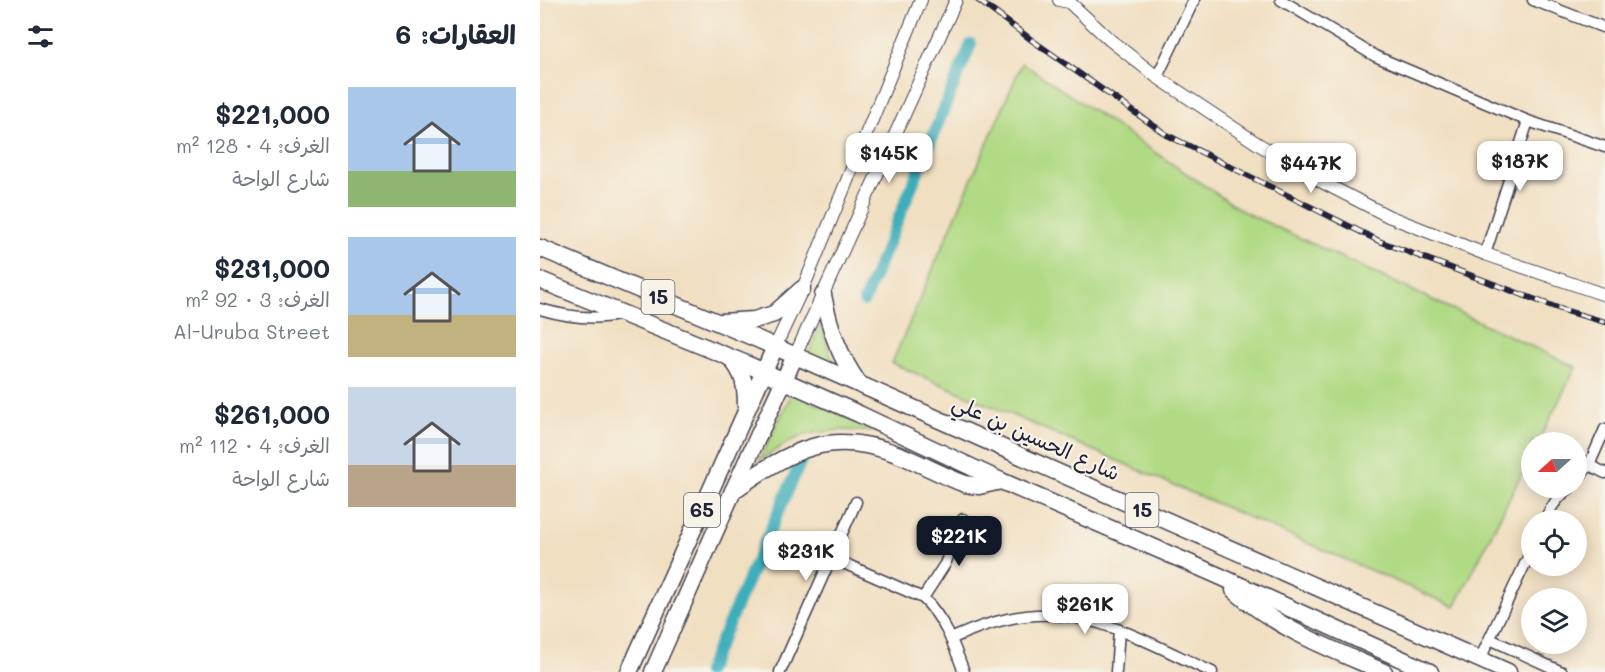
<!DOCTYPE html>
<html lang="ar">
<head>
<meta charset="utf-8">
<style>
	body { margin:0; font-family:Mali,"Playpen Sans Arabic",sans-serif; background:#f2f2f3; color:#1f2937; direction:rtl; height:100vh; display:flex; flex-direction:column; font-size:22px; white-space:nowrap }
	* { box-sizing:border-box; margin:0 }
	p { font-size:20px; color:#747a83 }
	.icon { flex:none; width:33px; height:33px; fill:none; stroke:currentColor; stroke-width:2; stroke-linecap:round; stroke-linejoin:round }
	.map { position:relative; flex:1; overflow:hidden; direction:ltr }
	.side { display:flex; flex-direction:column; background:#fff; width:540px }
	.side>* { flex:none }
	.needle { width:39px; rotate:249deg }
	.fabs { position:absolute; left:981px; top:432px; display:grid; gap:12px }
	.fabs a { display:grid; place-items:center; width:66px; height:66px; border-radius:50%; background:#fff; box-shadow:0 3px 15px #0003; font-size:30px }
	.price { position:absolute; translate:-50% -51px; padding:0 14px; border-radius:12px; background:#fff; color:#222; font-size:20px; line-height:39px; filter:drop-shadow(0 2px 3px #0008) }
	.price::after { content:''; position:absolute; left:50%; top:36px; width:18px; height:14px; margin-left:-9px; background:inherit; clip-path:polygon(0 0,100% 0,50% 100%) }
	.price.on { background:#111827; color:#fff }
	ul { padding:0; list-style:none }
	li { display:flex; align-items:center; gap:18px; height:150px; padding:0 24px }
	li span { display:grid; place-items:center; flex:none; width:168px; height:120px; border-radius:0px; color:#555 }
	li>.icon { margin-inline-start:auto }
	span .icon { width:72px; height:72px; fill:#fffc; stroke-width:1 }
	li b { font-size:26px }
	h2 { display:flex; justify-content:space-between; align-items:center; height:72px; padding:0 24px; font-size:26px }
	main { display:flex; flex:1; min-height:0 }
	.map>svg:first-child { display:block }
	.green { fill:#b1da84; stroke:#6a7e60; stroke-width:1.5 }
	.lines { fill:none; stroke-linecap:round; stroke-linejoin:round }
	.canal { stroke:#3eadbb; stroke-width:12 }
	.minor-casing { stroke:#413e4f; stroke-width:13 }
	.tertiary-casing { stroke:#413e4f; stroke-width:14 }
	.trunk-casing { stroke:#413e4f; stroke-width:19 }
	.minor { stroke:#fff; stroke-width:10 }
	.tertiary { stroke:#fff; stroke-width:12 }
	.trunk { stroke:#fff; stroke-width:16 }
	.rail-casing { stroke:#22223b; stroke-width:6 }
	.rail { stroke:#f7f3e8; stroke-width:4; stroke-dasharray:11; stroke-linecap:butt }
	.labels { text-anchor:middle; stroke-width:4.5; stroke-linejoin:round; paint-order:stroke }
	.shield { fill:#f7f3e8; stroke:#62616f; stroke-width:1.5 }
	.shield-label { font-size:20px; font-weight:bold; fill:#22223b }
	.street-label { font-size:21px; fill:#22223b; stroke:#f7f3e8 }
</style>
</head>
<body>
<main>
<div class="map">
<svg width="1065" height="672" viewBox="0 0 1065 672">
	<rect width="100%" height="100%" fill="#f7f3e8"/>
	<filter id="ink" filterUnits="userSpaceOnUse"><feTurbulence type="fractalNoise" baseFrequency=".0167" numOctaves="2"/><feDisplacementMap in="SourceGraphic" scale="12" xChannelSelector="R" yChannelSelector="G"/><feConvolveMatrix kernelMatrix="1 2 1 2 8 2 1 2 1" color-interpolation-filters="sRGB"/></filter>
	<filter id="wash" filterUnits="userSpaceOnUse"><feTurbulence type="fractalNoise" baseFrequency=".008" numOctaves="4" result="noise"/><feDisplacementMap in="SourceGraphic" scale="24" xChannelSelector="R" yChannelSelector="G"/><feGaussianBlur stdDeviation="1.35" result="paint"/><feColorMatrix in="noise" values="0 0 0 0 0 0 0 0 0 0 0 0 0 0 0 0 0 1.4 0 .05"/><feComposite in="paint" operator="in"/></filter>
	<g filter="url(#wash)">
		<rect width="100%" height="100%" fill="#f1dfc1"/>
		<g class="green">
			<path d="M482,63L704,212L1036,367L998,442H992L991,455L915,607L352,363Z"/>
			<path d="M281,324L291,357L301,372L267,357Z"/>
			<path d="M252,393L340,432C313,430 285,428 260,437C245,443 232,452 219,461Z"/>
		</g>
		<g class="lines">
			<g class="canal">
				<path d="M324,301L431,44"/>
				<path d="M167,672L261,461"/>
			</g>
		</g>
	</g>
	<g filter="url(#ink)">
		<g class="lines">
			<defs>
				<g id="minor">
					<path d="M741,0L835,56L988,121L1065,147"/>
					<path d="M993,0L1065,28"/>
					<path d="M617,77L654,0"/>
					<path d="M945,254L988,121"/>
					<path d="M0,309C27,317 55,321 82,314"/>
					<path d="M1049,465L1065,473"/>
					<path d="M1036,481L1049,465L1065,429"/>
					<path d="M1005,520C1011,506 1018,496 1030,488"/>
					<path d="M292,558L383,598C404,618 414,645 424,672"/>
					<path d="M383,598L405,564L423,519"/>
					<path d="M411,639C443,624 477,613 513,615C568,617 623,650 672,672"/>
					<path d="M950,639L1022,672"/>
					<path d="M940,659L992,549"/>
					<path d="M240,672L316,502"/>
					<path d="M576,672L579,630"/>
				</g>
				<g id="tertiary">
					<path d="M519,0L529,2L570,40L617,77L718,144L780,181L848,216L945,254L1065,295"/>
					<path d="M235,347L266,281L381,0"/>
					<path d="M255,356L416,0"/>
				</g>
				<g id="trunk">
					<path d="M0,248L215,338L968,672"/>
					<path d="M0,280L204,363L319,414L461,481L677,575L890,672"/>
					<path d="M283,295C289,327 300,358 319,384"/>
					<path d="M181,322L214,320L234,314L262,289"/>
					<path d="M191,359C204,373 206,387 206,407"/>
					<path d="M193,491C252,449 291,427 362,456C384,465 404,476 425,484L439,486L461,481"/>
					<path d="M694,590C737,629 792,649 844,672"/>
					<path d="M89,672L235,347"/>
					<path d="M113,672L193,491L255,356"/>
				</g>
			</defs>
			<use href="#minor" class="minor-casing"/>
			<use href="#tertiary" class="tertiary-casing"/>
			<use href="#trunk" class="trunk-casing"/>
			<use href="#minor" class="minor"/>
			<use href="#tertiary" class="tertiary"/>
			<use href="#trunk" class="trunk"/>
			<defs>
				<path id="rail" d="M438,0L493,41L627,135L839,241L1023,310L1065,322"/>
			</defs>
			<use href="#rail" class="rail-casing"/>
			<use href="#rail" class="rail"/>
		</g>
	</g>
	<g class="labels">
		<g class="shield">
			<rect x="101.5" y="280" width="33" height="34" rx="4.5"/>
			<rect x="144" y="493" width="36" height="34" rx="4.5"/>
			<rect x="585.5" y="493" width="33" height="34" rx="4.5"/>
		</g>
		<g class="shield-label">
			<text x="118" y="304">15</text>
			<text x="162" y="517">65</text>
			<text x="602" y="517">15</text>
		</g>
		<g class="street-label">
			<text transform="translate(496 438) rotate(24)" y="7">شارع الحسين بن علي</text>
		</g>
	</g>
</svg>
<div class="fabs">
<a><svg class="needle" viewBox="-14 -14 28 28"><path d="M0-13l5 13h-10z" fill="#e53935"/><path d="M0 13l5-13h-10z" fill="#747a83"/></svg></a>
<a><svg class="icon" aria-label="locate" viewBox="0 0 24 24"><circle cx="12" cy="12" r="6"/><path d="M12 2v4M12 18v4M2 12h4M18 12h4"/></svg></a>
<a><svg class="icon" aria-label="layers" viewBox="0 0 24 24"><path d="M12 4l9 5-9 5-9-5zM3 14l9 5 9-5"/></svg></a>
</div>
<b class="price" style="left:349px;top:184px">$145K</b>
<b class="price" style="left:980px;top:192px">$187K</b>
<b class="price" style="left:771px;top:194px">$447K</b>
<b class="price on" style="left:419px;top:567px">$221K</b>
<b class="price" style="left:266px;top:582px">$231K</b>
<b class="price" style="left:545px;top:635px">$261K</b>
</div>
<section class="side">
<h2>العقارات: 6<svg class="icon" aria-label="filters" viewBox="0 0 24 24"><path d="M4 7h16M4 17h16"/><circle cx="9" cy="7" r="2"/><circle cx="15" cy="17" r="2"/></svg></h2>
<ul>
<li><span style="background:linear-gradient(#a9c7e8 70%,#8fb573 0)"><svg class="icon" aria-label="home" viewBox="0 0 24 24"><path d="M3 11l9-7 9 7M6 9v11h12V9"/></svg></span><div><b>$221,000</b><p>الغرف: 4 · 128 m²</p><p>شارع الواحة</p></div></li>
<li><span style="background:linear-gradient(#a9c7e8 65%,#c2b280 0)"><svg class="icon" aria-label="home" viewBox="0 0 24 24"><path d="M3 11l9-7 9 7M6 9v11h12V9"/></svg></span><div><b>$231,000</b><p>الغرف: 3 · 92 m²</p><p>Al-Uruba Street</p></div></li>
<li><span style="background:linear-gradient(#c9d6e8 65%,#b9a48a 0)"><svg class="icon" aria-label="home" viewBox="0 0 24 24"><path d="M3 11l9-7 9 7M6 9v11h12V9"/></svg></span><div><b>$261,000</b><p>الغرف: 4 · 112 m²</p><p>شارع الواحة</p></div></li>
</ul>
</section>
</main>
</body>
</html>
